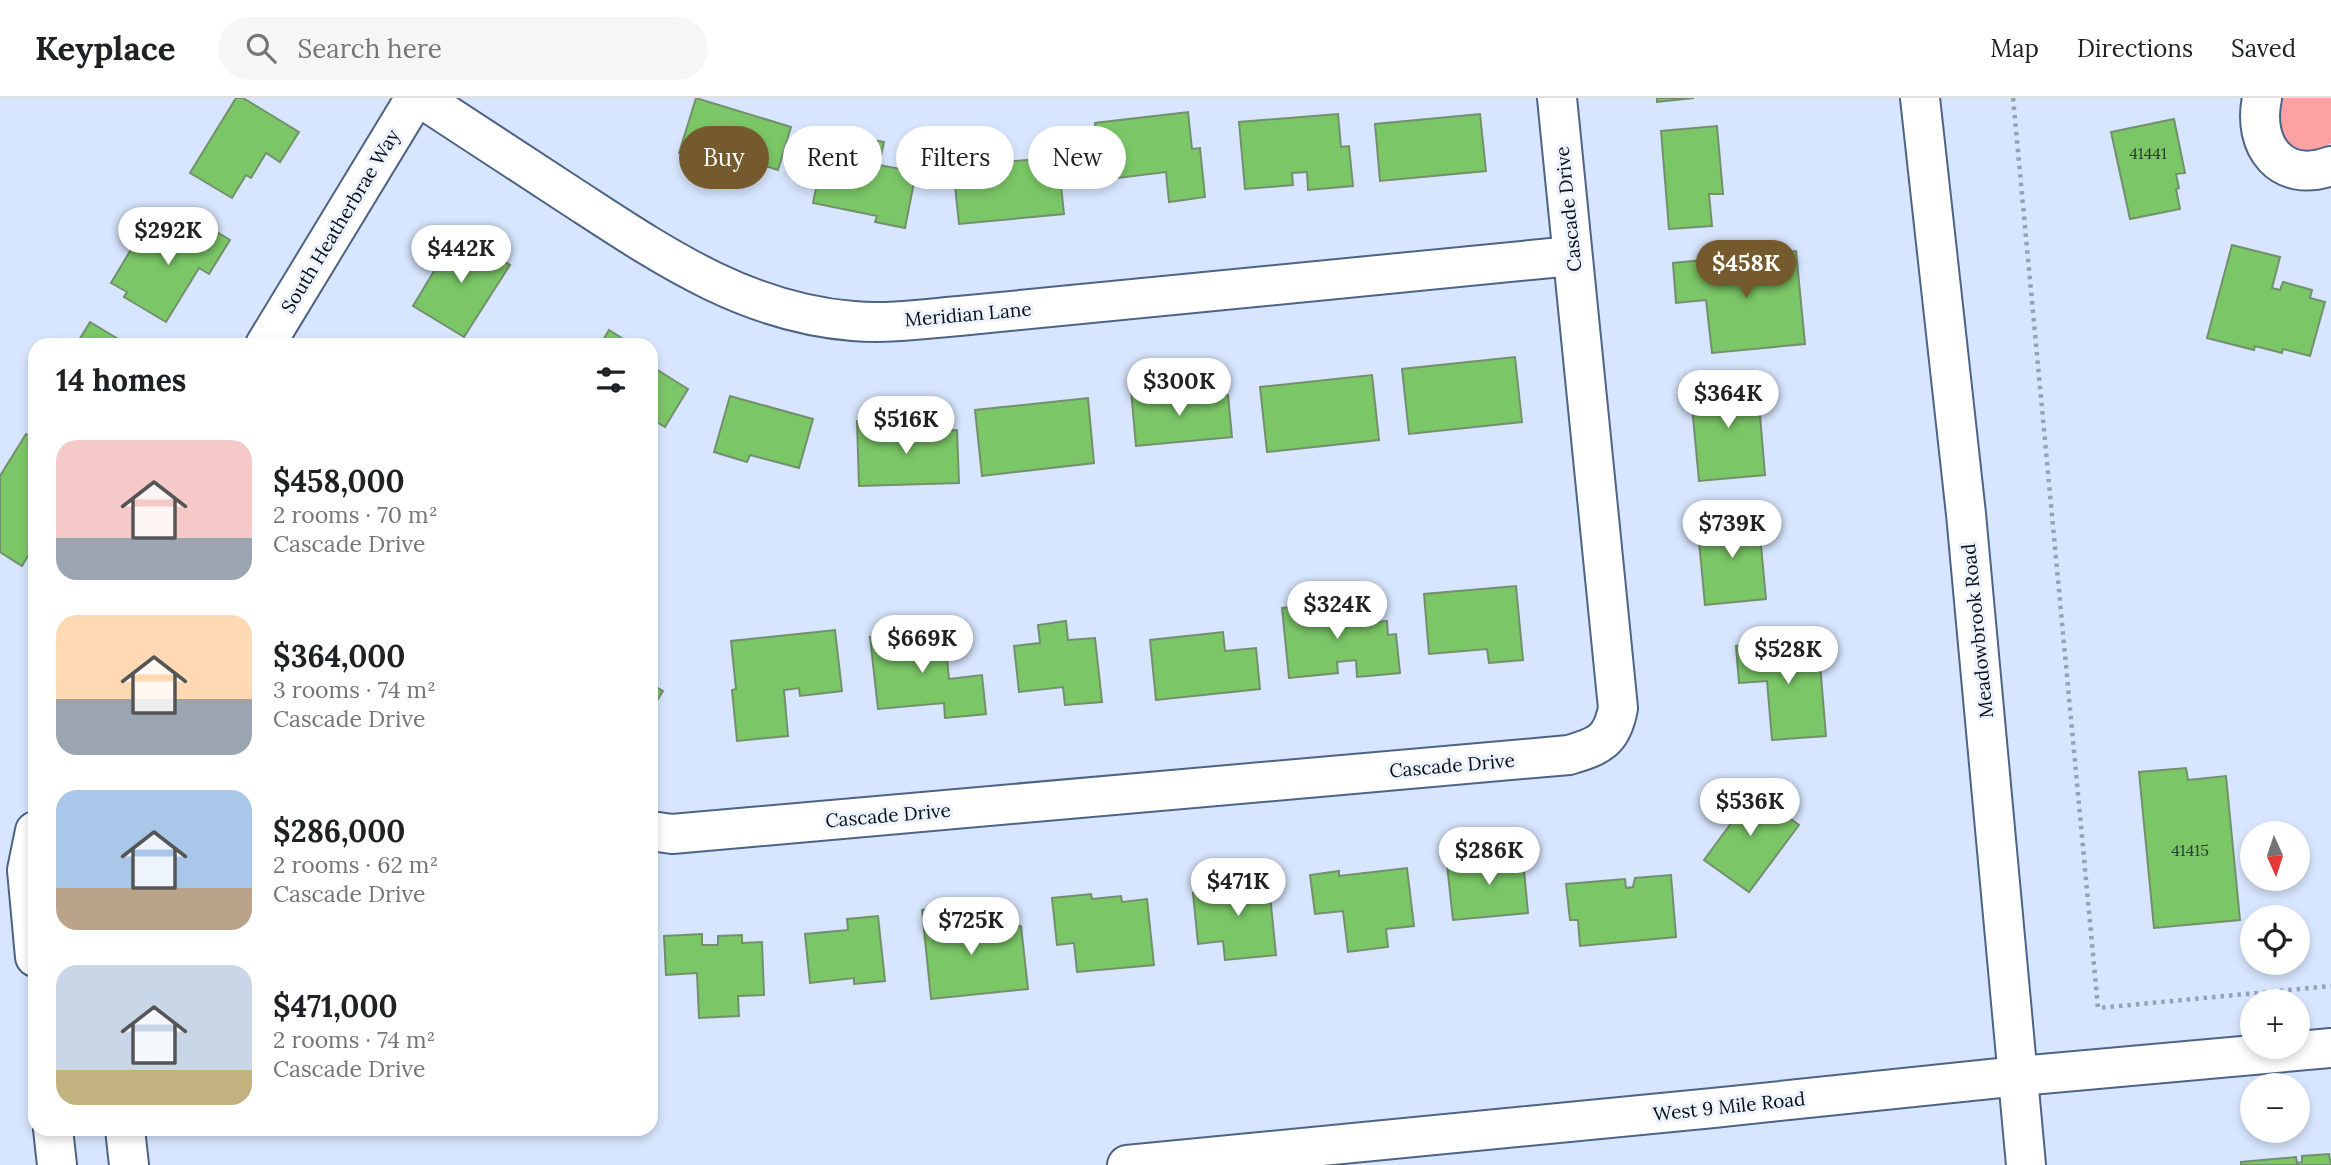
<!DOCTYPE html>
<html lang="en">
<head>
<meta charset="utf-8">
<style>
	body { margin:0; font-family:Lora,serif; background:#f6f6f6; color:#202124; height:100vh; display:flex; flex-direction:column; font-size:26px; white-space:nowrap }
	* { box-sizing:border-box; margin:0 }
	p { font-size:23px; color:#757577 }
	.icon { flex:none; width:38px; height:38px; fill:none; stroke:currentColor; stroke-width:2; stroke-linecap:round; stroke-linejoin:round }
	.map { position:relative; flex:1; overflow:hidden }
	.panel { position:absolute; left:28px; top:240px; width:630px; height:798px; display:flex; flex-direction:column; background:#fff; border-radius:21px; box-shadow:0 4px 10px #0003 }
	.panel>* { flex:none }
	.hud { position:absolute; left:679px; top:28px; width:665px; height:63px; display:flex; gap:14px }
	.needle { width:46px; rotate:177deg }
	.tools { position:absolute; left:2240px; top:723px; display:grid; gap:14px }
	.tools a { display:grid; place-items:center; width:70px; height:70px; border-radius:50%; background:#fff; box-shadow:0 4px 10px #0003; font-size:35px }
	.price { position:absolute; translate:-50% -60px; padding:0 16px; border-radius:24px; background:#fff; color:#222; font-size:23px; line-height:46px; filter:drop-shadow(0 2px 4px #0008) }
	.price::after { content:''; position:absolute; left:50%; top:42px; width:21px; height:16px; margin-left:-10px; background:inherit; clip-path:polygon(0 0,100% 0,50% 100%) }
	.price.current { background:#745a2c; color:#fff }
	ul { padding:0; list-style:none }
	li { display:flex; align-items:center; gap:21px; height:175px; padding:0 28px }
	li span { display:grid; place-items:center; flex:none; width:196px; height:140px; border-radius:21px; color:#555 }
	li>.icon { margin-inline-start:auto }
	span .icon { width:84px; height:84px; fill:#fffc; stroke-width:1 }
	li b { font-size:30px }
	h2 { display:flex; justify-content:space-between; align-items:center; height:84px; padding:0 28px; font-size:30px }
	.tag { padding:0 24px; border-radius:32px; background:#fff; box-shadow:0 4px 10px #0003; font-size:24px; line-height:63px }
	.tag.current { background:#745a2c; color:#fff }
	header { display:flex; align-items:center; gap:42px; box-sizing:border-box; height:98px; padding:0 35px; background:#fff; border-bottom:2px solid #e0e0e0 }
	header strong { font-size:33px }
	nav { display:flex; gap:38px; margin-inline-start:auto; font-size:24px }
	.search { width:490px; height:63px; background:#f6f6f6; display:flex; align-items:center; gap:18px; box-sizing:border-box; padding:0 24px; border-radius:38px; color:#757577; font-size:26px }
	.map>svg:first-child { display:block }
	.green { fill:#fea1a2 }
	.building { fill:#7bc767; stroke:#738f6c; stroke-width:2 }
	.lines { fill:none; stroke-linecap:round; stroke-linejoin:round }
	.minor-casing { stroke:#4d6385; stroke-width:42 }
	.path { stroke:#95a2b6; stroke-width:4.5; stroke-dasharray:3.5 5; stroke-linecap:butt }
	.minor { stroke:#fff; stroke-width:38 }
	.labels { text-anchor:middle; stroke-width:6; stroke-linejoin:round; paint-order:stroke }
	.number-label { font-size:16px; fill:#253e30 }
	.street-label { font-size:19px; fill:#08101d; stroke:#edf2fb }
</style>
</head>
<body>
<header>
<strong>Keyplace</strong>
<div class="search"><svg class="icon" aria-label="search" viewBox="0 0 24 24"><circle cx="10" cy="10" r="6"/><path d="M15 15l6 6"/></svg>Search here</div>
<nav><a>Map</a><a>Directions</a><a>Saved</a></nav>
</header>
<div class="map">
<svg width="2331" height="1067" viewBox="0 0 2331 1067">
	<rect width="100%" height="100%" fill="#d7e6fe"/>
	<path class="green" d="M2282,0H2331V45C2298,67 2263,34 2282,0Z"/>
	<g class="building">
		<path d="M236,0H243L299,34L280,64L266,55L251,80L246,77L232,100L190,75Z"/>
		<path d="M696,0L791,29L778,72L719,53L715,66L679,55Z"/>
		<path d="M1657,0H1694L1657,4Z"/>
		<path d="M1188,14L1192,51L1200,50L1205,99L1169,104L1166,74L1101,82L1095,25Z"/>
		<path d="M1338,16L1341,49L1349,48L1353,88L1308,92L1307,74L1292,75L1293,87L1245,91L1239,24Z"/>
		<path d="M1480,16L1486,73L1380,83L1375,26Z"/>
		<path d="M2174,21L2185,75L2176,76L2179,90L2176,91L2180,111L2130,121L2111,34Z"/>
		<path d="M1717,28L1723,96H1709L1712,128L1669,131L1661,33Z"/>
		<path d="M840,35L884,44L879,67L916,74L905,130L875,124L877,118L813,105L823,57L835,59Z"/>
		<path d="M1058,59L1064,116L959,126L953,69Z"/>
		<path d="M194,120L230,142L209,176L199,170L166,224L124,199L127,194L111,185L145,128L177,147Z"/>
		<path d="M457,135L510,167L464,239L413,208Z"/>
		<path d="M2232,147L2280,159L2272,190L2280,192L2283,184L2312,192L2310,200L2325,204L2310,258L2283,251L2282,255L2255,248L2254,252L2207,240Z"/>
		<path d="M1796,153L1805,246L1712,255L1706,202L1676,205L1673,165Z"/>
		<path d="M90,224L128,247H76Z"/>
		<path d="M609,232L633,247H600Z"/>
		<path d="M1515,259L1522,324L1409,336L1402,271Z"/>
		<path d="M651,268L688,291L665,329L653,322L651,325Z"/>
		<path d="M1372,277L1379,342L1267,354L1260,289Z"/>
		<path d="M1757,281L1765,377L1699,383L1690,287Z"/>
		<path d="M1167,289L1168,302L1228,297L1232,339L1136,348L1131,292Z"/>
		<path d="M730,298L813,321L799,370L750,357L747,364L714,354Z"/>
		<path d="M1088,300L1094,365L982,378L975,312Z"/>
		<path d="M893,322V335L957,332L959,385L859,388L857,323Z"/>
		<path d="M26,336L35,341V446L22,468L0,454V378Z"/>
		<path d="M1758,416L1766,501L1705,507L1699,443H1707L1705,421Z"/>
		<path d="M1516,488L1523,562L1489,565L1487,551L1429,556L1424,496Z"/>
		<path d="M1358,503L1360,525L1387,523L1388,537L1396,536L1400,575L1357,579L1356,562L1337,564L1338,575L1289,580L1282,510Z"/>
		<path d="M1066,523L1068,542L1095,540L1102,604L1065,607L1063,589L1019,594L1014,548L1040,545L1038,527Z"/>
		<path d="M944,531L949,581L982,577L986,616L945,620L944,605L878,611L870,539Z"/>
		<path d="M835,532L842,593L800,598L799,590L784,592L788,638L737,643L732,592L736,591L731,543Z"/>
		<path d="M1223,534L1225,553L1256,550L1260,591L1156,602L1150,542Z"/>
		<path d="M1818,542L1826,638L1772,642L1767,583L1739,585L1736,548Z"/>
		<path d="M651,586L663,593L651,612Z"/>
		<path d="M2186,670L2188,682L2226,678L2240,822L2154,830L2139,674Z"/>
		<path d="M1743,686L1799,727L1749,794L1704,762L1732,724L1721,715Z"/>
		<path d="M1522,751L1528,815L1453,822L1447,767L1488,763L1487,754Z"/>
		<path d="M1407,770L1414,828L1386,831L1388,849L1348,854L1343,813L1315,816L1310,777L1339,773V778Z"/>
		<path d="M1268,777L1276,857L1225,862L1223,843L1198,846L1193,795L1229,791L1228,781Z"/>
		<path d="M1671,777L1676,839L1580,848L1578,822H1570L1566,786L1625,781L1626,790L1633,789L1635,780Z"/>
		<path d="M1091,796L1092,801L1121,798L1122,804L1147,801L1154,867L1077,874L1074,845L1057,847L1052,800Z"/>
		<path d="M959,808L962,834L1021,828L1028,891L931,901L922,812Z"/>
		<path d="M878,818L885,883L854,886V880L810,885L805,836L848,832L847,821Z"/>
		<path d="M702,836V847H718V838L742,837V845L762,844L764,897L738,898L739,918L699,920L697,875L666,877L664,838Z"/>
		<path d="M2329,1056L2331,1067H2241V1064L2296,1059L2297,1065L2302,1064V1058Z"/>
	</g>
	<g class="lines">
		<defs>
			<g id="minor">
				<path d="M421,0C473,34 525,68 577,102C663,158 747,215 853,223C888,226 924,221 959,218L1572,158"/>
				<path d="M1920,0L1966,416L2026,1067"/>
				<path d="M2262,0C2252,48 2281,86 2331,68"/>
				<path d="M265,247L415,0"/>
				<path d="M35,733L27,772L35,859"/>
				<path d="M651,733L672,736L1569,657C1599,648 1612,643 1618,610L1557,0"/>
				<path d="M53,1031L57,1067"/>
				<path d="M125,1031L129,1067"/>
				<path d="M1127,1067L1713,1010L2019,978L2331,950"/>
			</g>
		</defs>
		<use href="#minor" class="minor-casing"/>
		<path class="path" d="M2013,0L2098,910L2331,888"/>
		<use href="#minor" class="minor"/>
	</g>
	<g class="labels">
		<g class="number-label">
			<text x="2148" y="61">41441</text>
			<text x="2190" y="758">41415</text>
		</g>
		<g class="street-label">
			<text transform="translate(1568 111) rotate(-96)" y="7">Cascade Drive</text>
			<text transform="translate(340 123) rotate(-59)" y="7">South Heatherbrae Way</text>
			<text transform="translate(968 216) rotate(-5)" y="7">Meridian Lane</text>
			<text transform="translate(1977 533) rotate(-96)" y="7">Meadowbrook Road</text>
			<text transform="translate(1452 667) rotate(-5)" y="7">Cascade Drive</text>
			<text transform="translate(888 717) rotate(-5)" y="7">Cascade Drive</text>
			<text transform="translate(1729 1008) rotate(-6)" y="7">West 9 Mile Road</text>
		</g>
	</g>
</svg>
<div class="tools">
<a><svg class="needle" viewBox="-14 -14 28 28"><path d="M0-13l5 13h-10z" fill="#e53935"/><path d="M0 13l5-13h-10z" fill="#757577"/></svg></a>
<a><svg class="icon" aria-label="locate" viewBox="0 0 24 24"><circle cx="12" cy="12" r="6"/><path d="M12 2v4M12 18v4M2 12h4M18 12h4"/></svg></a>
<a>+</a>
<a>−</a>
</div>
<b class="price" style="left:168px;top:169px">$292K</b>
<b class="price" style="left:461px;top:187px">$442K</b>
<b class="price current" style="left:1746px;top:202px">$458K</b>
<b class="price" style="left:1179px;top:320px">$300K</b>
<b class="price" style="left:1728px;top:332px">$364K</b>
<b class="price" style="left:906px;top:358px">$516K</b>
<b class="price" style="left:1732px;top:462px">$739K</b>
<b class="price" style="left:1337px;top:543px">$324K</b>
<b class="price" style="left:922px;top:577px">$669K</b>
<b class="price" style="left:1788px;top:588px">$528K</b>
<b class="price" style="left:1750px;top:740px">$536K</b>
<b class="price" style="left:1489px;top:789px">$286K</b>
<b class="price" style="left:1238px;top:820px">$471K</b>
<b class="price" style="left:971px;top:859px">$725K</b>
<div class="hud">
<a class="tag current">Buy</a>
<a class="tag">Rent</a>
<a class="tag">Filters</a>
<a class="tag">New</a>
</div>
<section class="panel">
<h2>14 homes<svg class="icon" aria-label="filters" viewBox="0 0 24 24"><path d="M4 7h16M4 17h16"/><circle cx="9" cy="7" r="2"/><circle cx="15" cy="17" r="2"/></svg></h2>
<ul>
<li><span style="background:linear-gradient(#f6c9c9 70%,#9aa5b1 0)"><svg class="icon" aria-label="home" viewBox="0 0 24 24"><path d="M3 11l9-7 9 7M6 9v11h12V9"/></svg></span><div><b>$458,000</b><p>2 rooms · 70 m²</p><p>Cascade Drive</p></div></li>
<li><span style="background:linear-gradient(#ffd9b3 60%,#9aa5b1 0)"><svg class="icon" aria-label="home" viewBox="0 0 24 24"><path d="M3 11l9-7 9 7M6 9v11h12V9"/></svg></span><div><b>$364,000</b><p>3 rooms · 74 m²</p><p>Cascade Drive</p></div></li>
<li><span style="background:linear-gradient(#a9c7e8 70%,#b9a48a 0)"><svg class="icon" aria-label="home" viewBox="0 0 24 24"><path d="M3 11l9-7 9 7M6 9v11h12V9"/></svg></span><div><b>$286,000</b><p>2 rooms · 62 m²</p><p>Cascade Drive</p></div></li>
<li><span style="background:linear-gradient(#c9d6e8 75%,#c2b280 0)"><svg class="icon" aria-label="home" viewBox="0 0 24 24"><path d="M3 11l9-7 9 7M6 9v11h12V9"/></svg></span><div><b>$471,000</b><p>2 rooms · 74 m²</p><p>Cascade Drive</p></div></li>
</ul>
</section>
</div>
</body>
</html>
